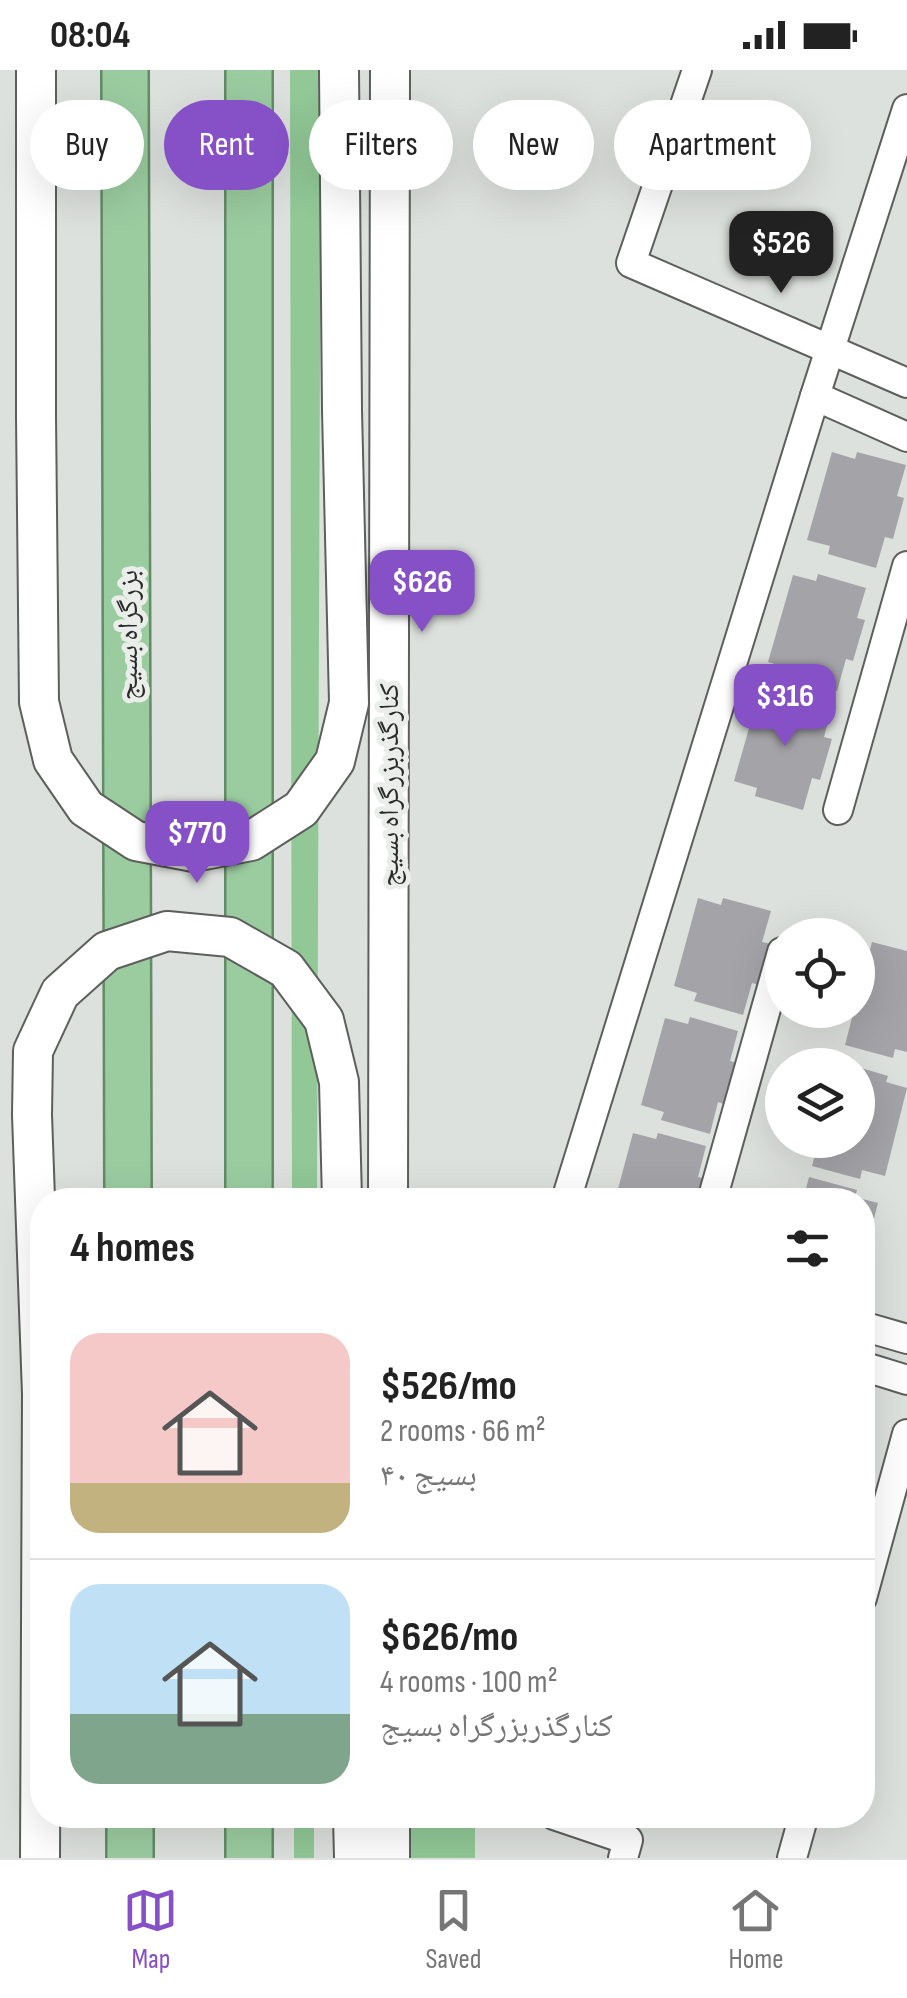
<!DOCTYPE html>
<html lang="en">
<head>
<meta charset="utf-8">
<style>
	body { margin:0; font-family:"Sofia Sans Condensed","Noto Naskh Arabic",sans-serif; background:#f6f6f6; color:#222; height:100vh; display:flex; flex-direction:column; font-size:38px; white-space:nowrap }
	* { box-sizing:border-box; margin:0 }
	p { font-size:32px; color:#767676 }
	.icon { flex:none; width:55px; height:55px; fill:none; stroke:currentColor; stroke-width:2; stroke-linecap:round; stroke-linejoin:round }
	.map { position:relative; flex:1; overflow:hidden }
	.details { position:absolute; left:30px; top:1118px; width:845px; height:640px; display:flex; flex-direction:column; background:#fff; border-radius:40px; box-shadow:0 10px 40px #0002 }
	.details>* { flex:none }
	.hud { position:absolute; left:30px; top:30px; width:848px; height:90px; display:flex; gap:20px }
	.controls { position:absolute; left:765px; top:848px; display:grid; gap:20px }
	.controls a { display:grid; place-items:center; width:110px; height:110px; border-radius:50%; background:#fff; box-shadow:0 10px 40px #0002; font-size:50px }
	.price { position:absolute; translate:-50% -85px; padding:0 22px; border-radius:20px; background:#8650c7; color:#fff; font-size:32px; line-height:65px; filter:drop-shadow(0 2px 5px #0008) }
	.price::after { content:''; position:absolute; left:50%; top:60px; width:30px; height:22px; margin-left:-15px; background:inherit; clip-path:polygon(0 0,100% 0,50% 100%) }
	.price.selected { background:#222; color:#fff }
	ul { padding:0; list-style:none }
	li { display:flex; align-items:center; gap:30px; height:250px; padding:0 40px }
	li+li { border-top:2px solid #e0e0e0 }
	li span { display:grid; place-items:center; flex:none; width:280px; height:200px; border-radius:30px; color:#555 }
	li>.icon { margin-inline-start:auto }
	span .icon { width:120px; height:120px; fill:#fffc; stroke-width:1 }
	li b { font-size:42px }
	h2 { display:flex; justify-content:space-between; align-items:center; height:120px; padding:0 40px; font-size:42px }
	.tag { padding:0 35px; border-radius:45px; background:#fff; box-shadow:0 10px 40px #0002; font-size:35px; line-height:90px }
	.tag.selected { background:#8650c7; color:#fff }
	.status { display:flex; justify-content:space-between; align-items:center; height:70px; padding:0 50px; background:#fff; direction:ltr }
	.status svg { height:28px; fill:currentColor }
	.menu { display:flex; justify-content:space-around; align-items:center; height:140px; border-top:2px solid #e0e0e0; background:#fff; font-size:28px; color:#767676 }
	.menu a { display:grid; justify-items:center; gap:5px }
	.menu .selected { color:#8650c7 }
	.map>svg:first-child { display:block }
	.green { fill:#91c896 }
	.building { fill:#a4a3a7 }
	.lines { fill:none; stroke-linecap:round; stroke-linejoin:round }
	.minor-casing { stroke:#5c5f5c; stroke-width:32 }
	.secondary-casing { stroke:#5c5f5c; stroke-width:42 }
	.trunk-casing { stroke:#638b67; stroke-width:50 }
	.minor { stroke:#fff; stroke-width:28 }
	.secondary { stroke:#fff; stroke-width:38 }
	.trunk { stroke:#9bcca0; stroke-width:45 }
	.secondary-bridge-casing { stroke:#5c5f5c; stroke-width:42; stroke-linecap:butt }
	.secondary-bridge { stroke:#fff; stroke-width:38 }
	.labels { text-anchor:middle; stroke-width:10; stroke-linejoin:round; paint-order:stroke }
	.street-label { font-size:28px; fill:#292a29; stroke:#eaeeea }
</style>
</head>
<body>
<div class="status"><b>08:04</b><svg viewBox="0 0 49 12"><path d="M0 12V9h3v3zM5 12V6h3v6zM10 12V3h3v9zM15 12V0h3v12zM26 1h20v11H26zM47 4h2v5h-2z"/></svg></div>
<div class="map">
<svg width="907" height="1788" viewBox="0 0 907 1788">
	<rect width="100%" height="100%" fill="#dde1dd"/>
	<g class="green">
		<path d="M290,0H321L317,1130H292Z"/>
		<rect x="294" y="1745" width="20" height="43"/>
		<rect x="402" y="1745" width="73" height="43"/>
	</g>
	<g class="building">
		<path d="M832,382L855,389L857,382L906,395L897,426L904,428L893,469L885,467L876,498L828,484L830,476L807,470Z"/>
		<path d="M818,504L866,518L857,548L865,550L853,591L846,589L837,621L789,607L791,599L768,592L793,505L816,511Z"/>
		<path d="M759,623L783,630L784,623L832,636L824,667L832,669L820,710L812,708L803,740L755,726L757,718L734,711Z"/>
		<path d="M698,828L721,835L723,828L771,841L762,872L771,874L759,915L752,913L743,945L694,931L697,923L674,916Z"/>
		<path d="M872,872L907,881V982L895,979L893,988L845,975L853,944L844,940H858V901L864,903Z"/>
		<path d="M690,947L738,961L730,991L738,993L726,1035L718,1032L710,1064L661,1050L664,1042L641,1035L665,948L688,954Z"/>
		<path d="M858,997L888,1006L886,1012L907,1018L885,1106L862,1100L860,1109L812,1096L819,1070H858Z"/>
		<path d="M633,1063L656,1069L658,1063L706,1076L698,1107L706,1109L700,1130H615Z"/>
		<path d="M809,1107L857,1120L855,1127L878,1133L864,1187L862,1130H803Z"/>
	</g>
	<g class="lines">
		<defs>
			<g id="minor">
				<path d="M697,0L631,193L907,313"/>
				<path d="M815,326L907,39"/>
				<path d="M838,740L907,496"/>
				<path d="M566,1130L815,326L907,367"/>
				<path d="M712,1130L782,882"/>
				<path d="M862,1256L907,1269"/>
				<path d="M862,1296L907,1310"/>
				<path d="M862,1528L907,1364"/>
				<path d="M554,1745L628,1770L623,1788"/>
				<path d="M792,1788L804,1745"/>
			</g>
			<g id="secondary">
				<path d="M339,0L342,340"/>
				<path d="M36,346V0"/>
				<path d="M388,1130L390,0"/>
				<path d="M353,1745L354,1788"/>
				<path d="M390,1745V1788"/>
				<path d="M40,1788L42,1324"/>
			</g>
			<g id="trunk">
				<path d="M125,0L128,1130"/>
				<path d="M249,1130V0"/>
				<path d="M130,1745V1788"/>
				<path d="M249,1788V1745"/>
			</g>
		</defs>
		<use href="#minor" class="minor-casing"/>
		<use href="#secondary" class="secondary-casing"/>
		<use href="#trunk" class="trunk-casing"/>
		<use href="#minor" class="minor"/>
		<use href="#secondary" class="secondary"/>
		<use href="#trunk" class="trunk"/>
		<defs>
			<g id="secondary-bridge">
				<path d="M36,346L39,632L53,690L86,738L136,771L194,782L251,771L301,739L335,691L349,633L342,340"/>
				<path d="M42,1324L32,1045L33,981L60,923L107,881L167,861L230,867L286,899L324,950L339,1012L342,1130"/>
			</g>
		</defs>
		<use href="#secondary-bridge" class="secondary-bridge-casing"/>
		<use href="#secondary-bridge" class="secondary-bridge"/>
	</g>
	<g class="labels">
		<g class="street-label">
			<text transform="translate(127 565) rotate(-90)" y="10">بزرگراه بسیج</text>
			<text transform="translate(388 715) rotate(-90)" y="10">کنارگذربزرگراه بسیج</text>
		</g>
	</g>
</svg>
<div class="controls">
<a><svg class="icon" aria-label="locate" viewBox="0 0 24 24"><circle cx="12" cy="12" r="6"/><path d="M12 2v4M12 18v4M2 12h4M18 12h4"/></svg></a>
<a><svg class="icon" aria-label="layers" viewBox="0 0 24 24"><path d="M12 4l9 5-9 5-9-5zM3 14l9 5 9-5"/></svg></a>
</div>
<b class="price selected" style="left:781px;top:226px">$526</b>
<b class="price" style="left:422px;top:565px">$626</b>
<b class="price" style="left:785px;top:679px">$316</b>
<b class="price" style="left:197px;top:816px">$770</b>
<div class="hud">
<a class="tag">Buy</a>
<a class="tag selected">Rent</a>
<a class="tag">Filters</a>
<a class="tag">New</a>
<a class="tag">Apartment</a>
</div>
<section class="details">
<h2>4 homes<svg class="icon" aria-label="filters" viewBox="0 0 24 24"><path d="M4 7h16M4 17h16"/><circle cx="9" cy="7" r="2"/><circle cx="15" cy="17" r="2"/></svg></h2>
<ul>
<li><span style="background:linear-gradient(#f6c9c9 75%,#c2b280 0)"><svg class="icon" aria-label="home" viewBox="0 0 24 24"><path d="M3 11l9-7 9 7M6 9v11h12V9"/></svg></span><div><b>$526/mo</b><p>2 rooms · 66 m²</p><p>بسیج ۴۰</p></div></li>
<li><span style="background:linear-gradient(#bfe0f5 65%,#7fa58c 0)"><svg class="icon" aria-label="home" viewBox="0 0 24 24"><path d="M3 11l9-7 9 7M6 9v11h12V9"/></svg></span><div><b>$626/mo</b><p>4 rooms · 100 m²</p><p>کنارگذربزرگراه بسیج</p></div></li>
</ul>
</section>
</div>
<nav class="menu">
<a class="selected"><svg class="icon" aria-label="map" viewBox="0 0 24 24"><path d="M3 6l6-2 6 2 6-2v14l-6 2-6-2-6 2zM9 4v14M15 6v14"/></svg>Map</a>
<a><svg class="icon" aria-label="saved" viewBox="0 0 24 24"><path d="M7 4h10v16l-5-4-5 4z"/></svg>Saved</a>
<a><svg class="icon" aria-label="home" viewBox="0 0 24 24"><path d="M3 11l9-7 9 7M6 9v11h12V9"/></svg>Home</a>
</nav>
</body>
</html>
